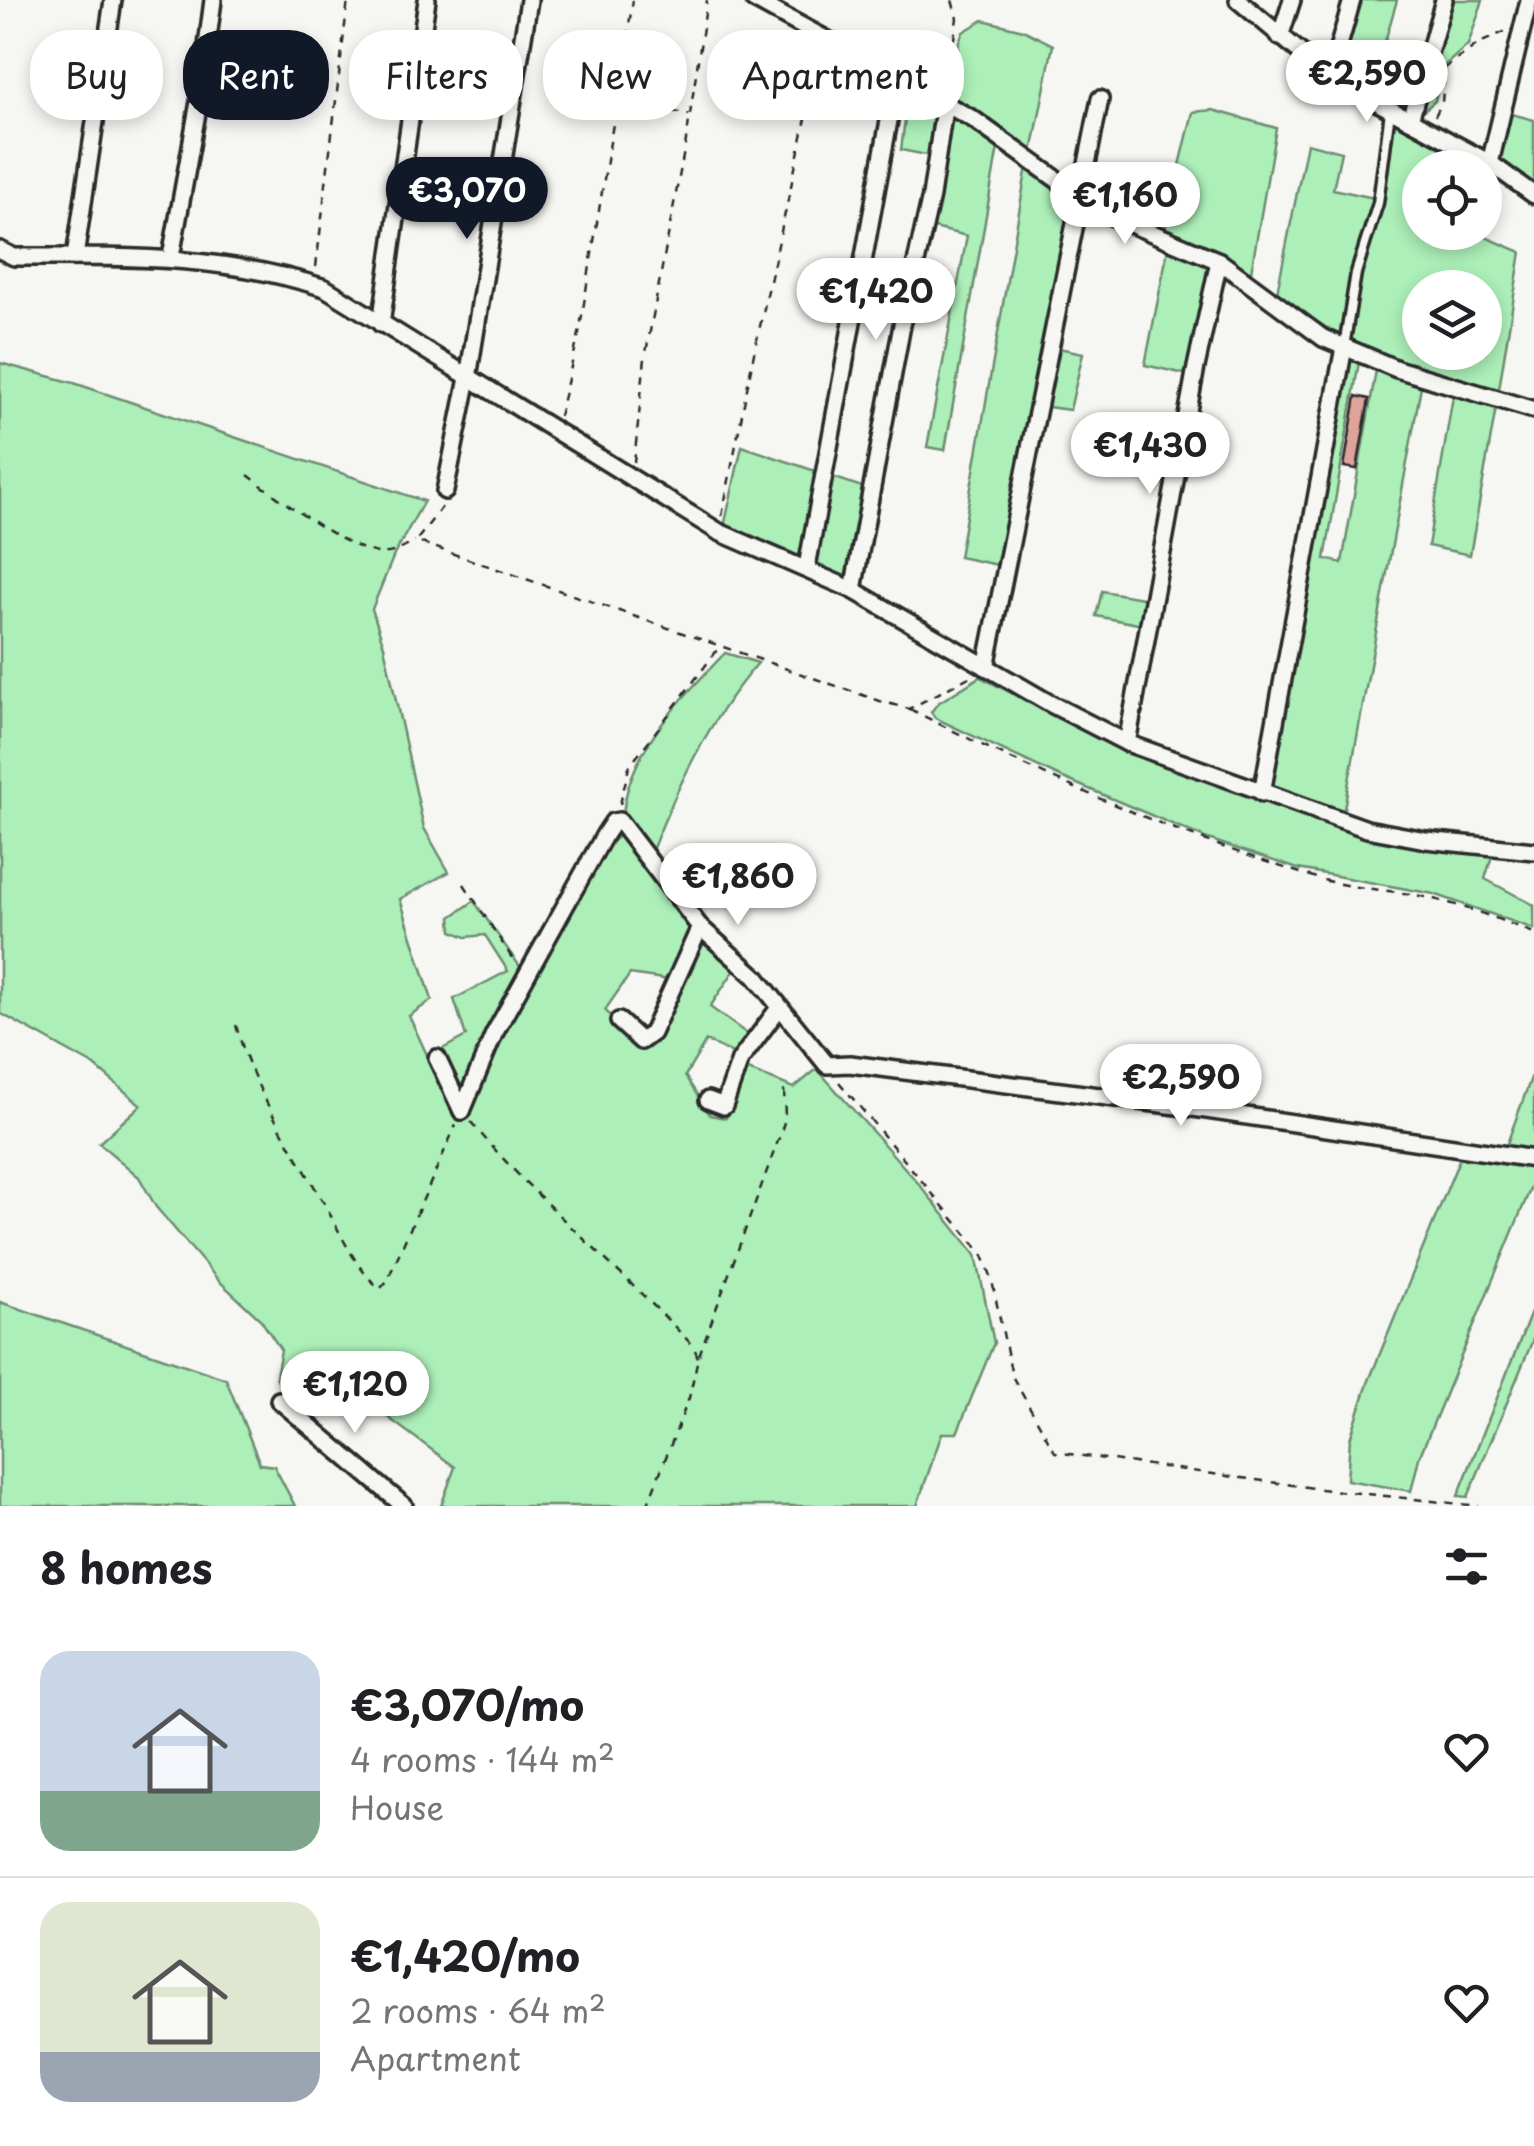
<!DOCTYPE html>
<html lang="en">
<head>
<meta charset="utf-8">
<style>
	body { margin:0; font-family:"Playpen Sans",sans-serif; background:#f2f2f2; color:#202124; height:100vh; display:flex; flex-direction:column; font-size:38px; white-space:nowrap }
	* { box-sizing:border-box; margin:0 }
	p { font-size:32px; color:#757577 }
	.icon { flex:none; width:55px; height:55px; fill:none; stroke:currentColor; stroke-width:2; stroke-linecap:round; stroke-linejoin:round }
	.map { position:relative; height:1506px; overflow:hidden }
	.side { display:flex; flex-direction:column; background:#fff; flex:1 }
	.side>* { flex:none }
	.hud { position:absolute; left:30px; top:30px; width:1000px; height:90px; display:flex; gap:20px }
	.controls { position:absolute; left:1402px; top:150px; display:grid; gap:20px }
	.controls a { display:grid; place-items:center; width:100px; height:100px; border-radius:50%; background:#fff; box-shadow:0 5px 15px #0003; font-size:50px }
	.price { position:absolute; translate:-50% -85px; padding:0 22px; border-radius:35px; background:#fff; color:#222; font-size:32px; line-height:65px; filter:drop-shadow(0 2px 5px #0008) }
	.price::after { content:''; position:absolute; left:50%; top:60px; width:30px; height:22px; margin-left:-15px; background:inherit; clip-path:polygon(0 0,100% 0,50% 100%) }
	.price.selected { background:#111827; color:#fff }
	ul { padding:0; list-style:none }
	li { display:flex; align-items:center; gap:30px; height:250px; padding:0 40px }
	li+li { border-top:2px solid #e0e0e0 }
	li span { display:grid; place-items:center; flex:none; width:280px; height:200px; border-radius:30px; color:#555 }
	li>.icon { margin-inline-start:auto }
	span .icon { width:120px; height:120px; fill:#fffc; stroke-width:1 }
	li b { font-size:42px }
	h2 { display:flex; justify-content:space-between; align-items:center; height:120px; padding:0 40px; font-size:42px }
	.chip { padding:0 35px; border-radius:40px; background:#fff; box-shadow:0 5px 15px #0003; font-size:35px; line-height:90px }
	.chip.selected { background:#111827; color:#fff }
	.map>svg:first-child { display:block }
	.green { fill:#acefb8; stroke:#6c8d72; stroke-width:2.5; fill-rule:evenodd }
	.building { fill:#dea49b; stroke:#2b2b2b; stroke-width:2.5 }
	.lines { fill:none; stroke-linecap:round; stroke-linejoin:round }
	.service-casing { stroke:#2b2b2b; stroke-width:15 }
	.minor-casing { stroke:#2b2b2b; stroke-width:22 }
	.path { stroke:#2b2b2b; stroke-width:2.5; stroke-dasharray:8 8; stroke-linecap:butt }
	.service { stroke:#f6f6f2; stroke-width:8 }
	.minor { stroke:#f6f6f2; stroke-width:15 }
</style>
</head>
<body>
<div class="map">
<svg width="1534" height="1506" viewBox="0 0 1534 1506">
	<rect width="100%" height="100%" fill="#f6f6f2"/>
	<filter id="ink" filterUnits="userSpaceOnUse"><feTurbulence type="fractalNoise" baseFrequency=".01" numOctaves="2"/><feDisplacementMap in="SourceGraphic" scale="20" xChannelSelector="R" yChannelSelector="G"/><feConvolveMatrix kernelMatrix="1 2 1 2 8 2 1 2 1" color-interpolation-filters="sRGB"/></filter>
	<g filter="url(#ink)">
		<g class="green">
			<path d="M1358,0H1397L1370,93L1337,70Z"/>
			<path d="M1450,0H1483L1468,45L1442,68L1435,101L1417,116Z"/>
			<path d="M983,20L1023,30L1053,45L1032,152L1001,130L945,450L927,447L967,236L930,227L942,158L901,150L905,119L895,116L901,87L950,114L959,41L963,32Z"/>
			<path d="M1213,110L1276,128L1251,272L1200,243L1164,231L1193,112Z"/>
			<path d="M1508,113L1534,120V186L1497,162Z"/>
			<path d="M1395,119L1483,166L1420,168V232L1476,233L1521,252L1499,389C1420,369 1339,348 1277,292L1307,143L1341,152L1333,189L1383,200ZM1420,288H1485V352H1420Z"/>
			<path d="M1027,166L1075,205L1044,345L1083,353L1070,410L1033,405L1002,566L959,557Z"/>
			<path d="M1169,244L1213,267L1189,375L1145,365Z"/>
			<path d="M1347,357L1359,362L1325,559L1342,563L1376,370L1421,386L1343,814L1271,786Z"/>
			<path d="M0,363L74,383L424,501L394,555L372,609L384,646L424,828L449,872L400,899L432,1000L409,1016L428,1057L466,1036L454,999L508,971L485,935L466,937L452,931L451,917L474,901L530,981L610,843L620,835C629,841 689,920 689,928C689,945 677,964 670,980L630,974L605,1010L638,1044L703,938L739,963L710,1007L750,1036L737,1055L706,1041L685,1076L710,1115L726,1118L746,1069L794,1088L817,1069L919,1184L976,1255L994,1343L957,1433H942L917,1506H441L455,1467L386,1416L305,1366L283,1392L276,1376L281,1350L261,1320L219,1281L156,1207L139,1177L99,1143L141,1105L95,1066L0,1013Z"/>
			<path d="M1453,396L1496,408L1470,555L1428,546Z"/>
			<path d="M742,446L868,489L850,579L724,527Z"/>
			<path d="M1102,591L1148,599L1143,625L1096,616Z"/>
			<path d="M725,653L758,663C709,719 678,785 651,853L623,817C626,753 683,697 725,653Z"/>
			<path d="M980,677L1107,742L1297,813L1360,834L1492,856L1485,879L1534,905V929L1434,894L1298,869L1205,838L1056,775L935,718L931,712L938,703Z"/>
			<path d="M1534,1070V1154L1505,1149Z"/>
			<path d="M1461,1155L1534,1167V1180L1419,1458L1411,1491L1347,1480L1350,1439L1368,1383Z"/>
			<path d="M0,1302L226,1379L260,1464L274,1466L295,1506H0Z"/>
			<path d="M1534,1305V1337L1468,1497L1458,1496Z"/>
		</g>
		<path class="building" d="M1356,396L1369,399L1357,469L1344,467Z"/>
		<g class="lines">
			<defs>
				<path id="service" d="M1344,347L1356,273L1378,203L1390,111"/>
				<g id="minor">
					<path d="M754,0L973,119L1102,212L1219,261L1323,338L1397,369L1534,410"/>
					<path d="M1238,0L1330,77L1490,163L1534,195"/>
					<path d="M1280,37L1292,0"/>
					<path d="M1330,77L1352,0"/>
					<path d="M1410,120L1444,0"/>
					<path d="M1490,163L1529,0"/>
					<path d="M0,250L14,257C124,257 219,254 325,288L719,532L853,590L1051,704L1127,743L1367,829L1426,840L1534,851"/>
					<path d="M75,257L113,0"/>
					<path d="M171,257L202,85L213,0"/>
					<path d="M381,324L427,0"/>
					<path d="M445,491L468,378L529,0"/>
					<path d="M807,567L897,77"/>
					<path d="M853,590L902,325L931,196L945,102"/>
					<path d="M986,667L1100,99"/>
					<path d="M1127,743L1196,367L1219,261"/>
					<path d="M1262,793L1344,347"/>
					<path d="M619,1021L641,1041L652,1033L700,927"/>
					<path d="M437,1058L462,1111"/>
					<path d="M708,1100L724,1106L740,1060L779,1008"/>
					<path d="M462,1111L494,1034L605,834L613,822L619,821L700,927L756,977L827,1065L850,1064L1193,1108L1534,1159"/>
					<path d="M279,1400L404,1506"/>
				</g>
			</defs>
			<use href="#service" class="service-casing"/>
			<use href="#minor" class="minor-casing"/>
			<g class="path">
				<path d="M619,75L671,111L689,115"/>
				<path d="M947,87L957,18L952,0"/>
				<path d="M1435,116L1442,102L1445,68L1478,44L1506,31"/>
				<path d="M316,267L348,0"/>
				<path d="M559,416L579,334L633,0"/>
				<path d="M634,462L645,358L687,135L707,0"/>
				<path d="M248,475C275,496 346,549 378,553C392,555 404,548 415,541"/>
				<path d="M442,507L416,541L880,701L909,709L969,677"/>
				<path d="M722,516L753,358L820,55"/>
				<path d="M910,709C1042,777 1178,836 1320,879C1357,890 1389,889 1425,897C1463,905 1498,919 1534,933"/>
				<path d="M620,804L629,767L718,649"/>
				<path d="M464,884L516,964"/>
				<path d="M236,1025C253,1090 292,1147 325,1205C340,1232 355,1268 380,1289L387,1281L456,1125"/>
				<path d="M839,1082L982,1253L991,1276L1012,1376L1055,1452L1321,1489L1479,1506"/>
				<path d="M471,1122C538,1203 622,1270 694,1347L698,1358"/>
				<path d="M647,1506L689,1398L698,1358L779,1138L785,1119L784,1086"/>
			</g>
			<use href="#service" class="service"/>
			<use href="#minor" class="minor"/>
		</g>
	</g>
</svg>
<div class="controls">
<a><svg class="icon" aria-label="locate" viewBox="0 0 24 24"><circle cx="12" cy="12" r="6"/><path d="M12 2v4M12 18v4M2 12h4M18 12h4"/></svg></a>
<a><svg class="icon" aria-label="layers" viewBox="0 0 24 24"><path d="M12 4l9 5-9 5-9-5zM3 14l9 5 9-5"/></svg></a>
</div>
<b class="price" style="left:1367px;top:125px">€2,590</b>
<b class="price selected" style="left:467px;top:242px">€3,070</b>
<b class="price" style="left:1125px;top:247px">€1,160</b>
<b class="price" style="left:876px;top:343px">€1,420</b>
<b class="price" style="left:1150px;top:497px">€1,430</b>
<b class="price" style="left:738px;top:928px">€1,860</b>
<b class="price" style="left:1181px;top:1129px">€2,590</b>
<b class="price" style="left:355px;top:1436px">€1,120</b>
<div class="hud">
<a class="chip">Buy</a>
<a class="chip selected">Rent</a>
<a class="chip">Filters</a>
<a class="chip">New</a>
<a class="chip">Apartment</a>
</div>
</div>
<section class="side">
<h2>8 homes<svg class="icon" aria-label="filters" viewBox="0 0 24 24"><path d="M4 7h16M4 17h16"/><circle cx="9" cy="7" r="2"/><circle cx="15" cy="17" r="2"/></svg></h2>
<ul>
<li><span style="background:linear-gradient(#c9d6e8 70%,#7fa58c 0)"><svg class="icon" aria-label="home" viewBox="0 0 24 24"><path d="M3 11l9-7 9 7M6 9v11h12V9"/></svg></span><div><b>€3,070/mo</b><p>4 rooms · 144 m²</p><p>House</p></div><svg class="icon" aria-label="heart" viewBox="0 0 24 24"><path d="M12 20l-8-8c-3-5 5-10 8-4 3-6 11-1 8 4z"/></svg></li>
<li><span style="background:linear-gradient(#dfe7d0 75%,#9aa5b1 0)"><svg class="icon" aria-label="home" viewBox="0 0 24 24"><path d="M3 11l9-7 9 7M6 9v11h12V9"/></svg></span><div><b>€1,420/mo</b><p>2 rooms · 64 m²</p><p>Apartment</p></div><svg class="icon" aria-label="heart" viewBox="0 0 24 24"><path d="M12 20l-8-8c-3-5 5-10 8-4 3-6 11-1 8 4z"/></svg></li>
</ul>
</section>
</body>
</html>
